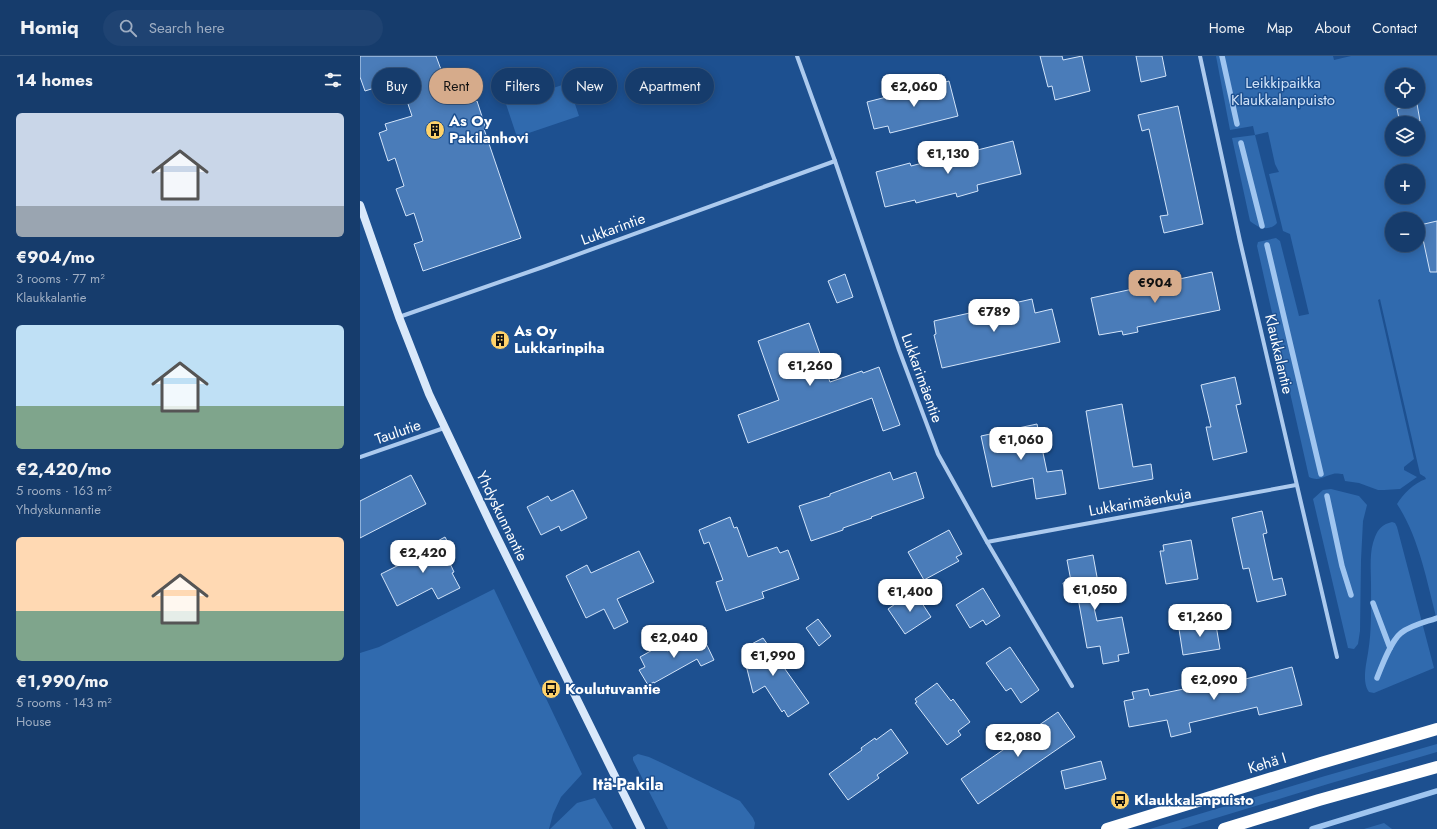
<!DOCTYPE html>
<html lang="en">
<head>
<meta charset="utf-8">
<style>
	body { margin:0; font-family:Jost,sans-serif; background:#1f4372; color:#f1f3f6; height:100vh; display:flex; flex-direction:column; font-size:15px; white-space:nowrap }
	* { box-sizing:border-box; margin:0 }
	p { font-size:13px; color:#9eadc2 }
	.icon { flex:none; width:22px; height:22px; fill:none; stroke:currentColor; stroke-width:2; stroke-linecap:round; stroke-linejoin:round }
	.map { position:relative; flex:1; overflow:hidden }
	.details { display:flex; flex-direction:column; background:#163c6c; width:360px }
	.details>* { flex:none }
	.guide { position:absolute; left:12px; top:12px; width:380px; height:36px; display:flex; gap:8px }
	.tools { position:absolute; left:1025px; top:12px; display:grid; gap:8px }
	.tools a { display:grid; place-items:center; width:40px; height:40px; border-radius:50%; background:#163c6c; box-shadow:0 2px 10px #0003,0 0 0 1px #35567f; font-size:20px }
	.price { position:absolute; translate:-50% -34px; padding:0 9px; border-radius:8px; background:#fff; color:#222; font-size:13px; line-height:26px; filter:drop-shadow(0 1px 2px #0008) }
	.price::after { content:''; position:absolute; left:50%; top:24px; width:12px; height:9px; margin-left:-6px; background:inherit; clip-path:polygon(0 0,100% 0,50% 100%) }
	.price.selected { background:#d6ab8b; color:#111 }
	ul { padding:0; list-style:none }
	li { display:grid; align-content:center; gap:8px; height:212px; padding:0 16px }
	li span { display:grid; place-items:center; height:124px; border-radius:6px; color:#555 }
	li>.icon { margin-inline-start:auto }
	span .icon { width:72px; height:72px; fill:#fffc; stroke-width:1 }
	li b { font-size:17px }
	h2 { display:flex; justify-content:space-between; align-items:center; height:48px; padding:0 16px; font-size:17px }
	.tag { padding:0 14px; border-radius:18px; background:#163c6c; box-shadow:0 2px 10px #0003,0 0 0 1px #35567f; font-size:14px; line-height:36px }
	.tag.selected { background:#d6ab8b; color:#111 }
	header { display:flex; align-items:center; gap:24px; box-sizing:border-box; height:56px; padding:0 20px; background:#163c6c; border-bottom:1px solid #35567f }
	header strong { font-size:19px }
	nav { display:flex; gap:22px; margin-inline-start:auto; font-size:14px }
	.search { width:280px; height:36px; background:#1f4372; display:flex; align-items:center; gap:10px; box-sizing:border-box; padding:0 14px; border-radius:22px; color:#9eadc2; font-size:15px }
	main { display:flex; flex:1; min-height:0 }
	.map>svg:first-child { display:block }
	.green { fill:#306aae; fill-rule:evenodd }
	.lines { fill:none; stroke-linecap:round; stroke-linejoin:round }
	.stream { stroke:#9fc5f0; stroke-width:5.5 }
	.building { fill:#4a7cb9; stroke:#d2e4fa }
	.street { stroke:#accaee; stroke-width:4 }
	.secondary { stroke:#d9e8fa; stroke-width:8 }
	.highway { stroke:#fff; stroke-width:12 }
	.labels { text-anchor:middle; stroke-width:3; stroke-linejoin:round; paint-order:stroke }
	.park-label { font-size:15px; fill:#d2e4fa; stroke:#1d5090 }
	.poi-label { font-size:15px; font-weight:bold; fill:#fff; stroke:#1d5090; text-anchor:start }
	.street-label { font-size:15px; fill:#fff; stroke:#1d5090 }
	.quarter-label { font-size:17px; font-weight:bold; fill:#fff; stroke:#1d5090 }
</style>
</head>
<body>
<header>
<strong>Homiq</strong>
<div class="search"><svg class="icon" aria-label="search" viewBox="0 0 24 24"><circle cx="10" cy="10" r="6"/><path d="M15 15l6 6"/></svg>Search here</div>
<nav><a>Home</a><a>Map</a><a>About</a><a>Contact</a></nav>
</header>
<main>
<section class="details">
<h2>14 homes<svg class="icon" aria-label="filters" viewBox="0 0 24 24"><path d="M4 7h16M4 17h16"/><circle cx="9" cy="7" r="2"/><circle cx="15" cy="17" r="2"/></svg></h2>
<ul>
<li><span style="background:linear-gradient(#c9d6e8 75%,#9aa5b1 0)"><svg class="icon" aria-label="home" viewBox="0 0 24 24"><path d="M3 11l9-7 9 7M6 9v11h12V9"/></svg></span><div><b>€904/mo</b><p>3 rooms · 77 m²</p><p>Klaukkalantie</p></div></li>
<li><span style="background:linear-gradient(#bfe0f5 65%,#7fa58c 0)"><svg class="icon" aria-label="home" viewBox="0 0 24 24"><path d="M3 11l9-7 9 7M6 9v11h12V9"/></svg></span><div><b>€2,420/mo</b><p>5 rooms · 163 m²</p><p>Yhdyskunnantie</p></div></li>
<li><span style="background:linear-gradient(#ffd9b3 60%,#7fa58c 0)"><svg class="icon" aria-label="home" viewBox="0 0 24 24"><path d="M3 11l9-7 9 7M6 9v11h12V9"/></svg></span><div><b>€1,990/mo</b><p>5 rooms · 143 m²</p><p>House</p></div></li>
</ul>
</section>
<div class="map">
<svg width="1077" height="773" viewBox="0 0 1077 773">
	<rect width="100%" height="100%" fill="#1d5090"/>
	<g class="green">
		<path d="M856,0H973L974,4L991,0H1077V564C1067,526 1059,481 1037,448C1043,438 1054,427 1066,423L1065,421L1060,418L1020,243L1018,244L1054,403L1044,411V414L1057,421L1040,433L1024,434H1018L999,427L985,425L983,418C980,418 976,417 973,418C963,420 960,426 949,421L897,190L898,186L916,182L920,185L939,260L949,258L930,178L923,175L909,118L919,116L915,108L908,76L895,79L917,167C909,176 898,172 890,165L872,82L895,79L893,70L870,74ZM1032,19H1058V45H1032ZM1032,67H1058V93H1032ZM1032,115H1058V141H1032ZM1032,163H1058V189H1032Z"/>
		<path d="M208,27L219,60L157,81L146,48Z"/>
		<path d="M971,433L999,440L1007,449L1003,465L1001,504L1000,575L998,588L994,593L988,592L953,443L963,434Z"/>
		<path d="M1032,466L1035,467L1037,471L1074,612L1014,637L1009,636C1002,626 1006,609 1008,597C1012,574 1011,551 1011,527C1011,512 1009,495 1015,481C1018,473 1023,468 1032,466Z"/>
		<path d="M134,533L222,718L201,741L193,758L189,773H0V597L19,591Z"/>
		<path d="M1077,688V696L968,728L820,773H790L965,720Z"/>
		<path d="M278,698L289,701L302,707L380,745L393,762L395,767L394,773H308L273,704V701Z"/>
		<path d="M235,742L253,773H190L217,747Z"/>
		<path d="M1024,767L1032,773H1004Z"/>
	</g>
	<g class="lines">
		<g class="stream">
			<path d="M862,0L877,68"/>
			<path d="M881,87L902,170"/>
			<path d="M907,189L961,418"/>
			<path d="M967,440L982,510L991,539"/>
			<path d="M1013,547L1030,592"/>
			<path d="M1017,622C1022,609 1031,585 1041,577C1051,569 1066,566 1077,562"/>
			<path d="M952,773L1077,735"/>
		</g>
	</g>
	<g class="building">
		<path d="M0,0H76L93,46L107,42L109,47L117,45L126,73H124L161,182L63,215L54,188L63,185L54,157L46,160L36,133L44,130L35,102L28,105L19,77L27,74L25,68L52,60L40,24L5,35L0,21Z"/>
		<path d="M680,0H702L703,4L722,0L730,35L695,44L692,30L688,31Z"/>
		<path d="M776,0H802L806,20L781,26Z"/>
		<path d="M589,25L598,60L530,77L528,70L514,73L507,46Z"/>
		<path d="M1057,48L1060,65L1051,67H1040L1037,53Z"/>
		<path d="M818,50L843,168L804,177L800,160L808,159L789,73L782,75L778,59Z"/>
		<path d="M653,85L661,118L617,129L618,135L597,141L596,137L556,147L555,144L525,151L516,116L550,107L551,110L582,102V103Z"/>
		<path d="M1077,165V216H1070L1060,169Z"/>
		<path d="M852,216L860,254L777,271L778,276L763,279L762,275L739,279L731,242Z"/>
		<path d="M485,218L493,241L477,247L468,225Z"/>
		<path d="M672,243L675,257L692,253L700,286L582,312L574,279L576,278L574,265Z"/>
		<path d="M449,267L470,326L502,315L503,317L519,311L540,369L523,375L512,342L388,387L378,359L419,344L398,285Z"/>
		<path d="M875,321L881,348L876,349L887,396L853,404L846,371H851L841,329Z"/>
		<path d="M762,348L773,411L791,408L793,423L739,433L726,355Z"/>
		<path d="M677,368L687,416L702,414L706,438L676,443L673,422L632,431L621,380Z"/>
		<path d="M530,416L533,424L556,416L564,442L511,461L512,462L483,472V474L451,485L439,450L470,440V438Z"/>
		<path d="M51,419L66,448L0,482V445Z"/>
		<path d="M213,434L227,462L201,475L199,470L181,479L167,451L188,440L191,445Z"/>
		<path d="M902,455L907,477L903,478L913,524L922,522L926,539L897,546L889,512L883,513L872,462Z"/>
		<path d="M370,461L374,472L377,471L388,501L417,491L420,497L428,494L439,523L402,536L404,542L366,555L356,526L363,524L349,486L344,488L339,474Z"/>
		<path d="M589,474L602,498L596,501L599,505L564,524L548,496Z"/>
		<path d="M85,481L94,498L87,501L94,516L92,517L100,532L78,543L72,532L37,550L21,518L59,499L57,496Z"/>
		<path d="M831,484L838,523L806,528L800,495H804L803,489Z"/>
		<path d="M279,495L294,526L257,543L268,566L254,573L244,553L226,562L206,520L227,509L231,517Z"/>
		<path d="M733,499L739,532L730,534L737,565L762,561L769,597L758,599L759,605L743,608L740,590L727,592L718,542L707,544L703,527L711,525L707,504Z"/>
		<path d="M623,532L640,560L626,569L623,564L610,572L596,549Z"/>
		<path d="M554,535L571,561L545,578L528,553Z"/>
		<path d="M458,563L471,580L459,590L446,572Z"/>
		<path d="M855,563L860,593L823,599L819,573L832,571V567Z"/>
		<path d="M342,579L354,604L341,610L337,603L294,627V626L288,629L279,614L285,611L280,601L303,588L307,595Z"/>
		<path d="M403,582L449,647L428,661L424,654L422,656L405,630L393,637L382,593Z"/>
		<path d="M650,591L679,634L661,647L651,632L646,635L626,607Z"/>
		<path d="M932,611L942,649L899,659L897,651L829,667L831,676L811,681L807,664L769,671L764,645L774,643L772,636L788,633L790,640L843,629L842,625L868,619L870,627Z"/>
		<path d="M577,627L591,645L593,643L610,666L598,675L601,679L587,689L555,647L557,646L555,643Z"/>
		<path d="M698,656L715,681L618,748L601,723Z"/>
		<path d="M531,673L548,697L517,719L519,722L488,744L469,718L502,694L501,692L515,682L516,684Z"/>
		<path d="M741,705L746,723L705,733L701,715Z"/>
	</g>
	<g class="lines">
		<g class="street">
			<path d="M437,0L475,105L539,294L578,398L627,486L712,630"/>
			<path d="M840,0L880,185L977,601"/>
			<path d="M39,261L183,211L475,105"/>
			<path d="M0,401L84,372"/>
			<path d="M627,486L936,429"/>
		</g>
		<path class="secondary" d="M0,149L39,261L69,338L132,471L281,773"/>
		<g class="highway">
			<path d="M747,773L961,707L1077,673"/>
			<path d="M864,773L959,744L1077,711"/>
		</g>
	</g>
	<defs>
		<symbol id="building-disc" viewBox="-11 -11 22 22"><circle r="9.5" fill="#fed26a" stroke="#1d5090"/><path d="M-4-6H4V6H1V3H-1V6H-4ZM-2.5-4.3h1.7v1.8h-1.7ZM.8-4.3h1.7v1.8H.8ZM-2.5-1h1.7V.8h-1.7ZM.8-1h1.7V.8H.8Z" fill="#111"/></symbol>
		<symbol id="bus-disc" viewBox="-11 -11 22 22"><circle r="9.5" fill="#fed26a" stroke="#1d5090"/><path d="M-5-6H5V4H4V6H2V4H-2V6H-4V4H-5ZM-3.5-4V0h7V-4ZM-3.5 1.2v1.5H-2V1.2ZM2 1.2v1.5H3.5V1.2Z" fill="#111"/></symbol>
	</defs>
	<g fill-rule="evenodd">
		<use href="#building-disc" x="64" y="63" width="22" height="22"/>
		<use href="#building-disc" x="129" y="273" width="22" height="22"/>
		<use href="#bus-disc" x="180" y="622" width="22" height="22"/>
		<use href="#bus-disc" x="749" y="733" width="22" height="22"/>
	</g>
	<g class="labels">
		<g class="park-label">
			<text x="923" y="32">Leikkipaikka<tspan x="923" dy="17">Klaukkalanpuisto</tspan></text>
		</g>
		<g class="poi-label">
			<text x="89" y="70">As Oy<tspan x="89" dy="17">Pakilanhovi</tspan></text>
			<text x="154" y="280">As Oy<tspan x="154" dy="17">Lukkarinpiha</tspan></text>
			<text x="205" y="638">Koulutuvantie</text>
			<text x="774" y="749">Klaukkalanpuisto</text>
		</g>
		<g class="street-label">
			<text transform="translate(253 173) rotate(-20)" y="5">Lukkarintie</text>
			<text transform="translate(919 298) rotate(77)" y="5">Klaukkalantie</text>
			<text transform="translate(562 322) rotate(70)" y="5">Lukkarimäentie</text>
			<text transform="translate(38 376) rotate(-19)" y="5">Taulutie</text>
			<text transform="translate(780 446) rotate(-10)" y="5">Lukkarimäenkuja</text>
			<text transform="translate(142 460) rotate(64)" y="5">Yhdyskunnantie</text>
			<text transform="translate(907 707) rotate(-17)" y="5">Kehä I</text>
		</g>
		<g class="quarter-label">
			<text x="268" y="734">Itä-Pakila</text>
		</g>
	</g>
</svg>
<div class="tools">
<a><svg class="icon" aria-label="locate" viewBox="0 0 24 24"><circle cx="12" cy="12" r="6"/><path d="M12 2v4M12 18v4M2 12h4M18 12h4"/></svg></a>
<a><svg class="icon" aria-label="layers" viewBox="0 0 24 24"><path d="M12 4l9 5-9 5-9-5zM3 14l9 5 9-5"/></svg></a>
<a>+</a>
<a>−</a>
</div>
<b class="price" style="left:554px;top:52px">€2,060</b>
<b class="price" style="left:588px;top:119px">€1,130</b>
<b class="price selected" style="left:795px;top:248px">€904</b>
<b class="price" style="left:634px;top:277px">€789</b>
<b class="price" style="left:450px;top:331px">€1,260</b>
<b class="price" style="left:661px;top:405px">€1,060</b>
<b class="price" style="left:63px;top:518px">€2,420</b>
<b class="price" style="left:735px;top:555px">€1,050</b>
<b class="price" style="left:550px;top:557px">€1,400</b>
<b class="price" style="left:840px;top:582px">€1,260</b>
<b class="price" style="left:314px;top:603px">€2,040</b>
<b class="price" style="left:413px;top:621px">€1,990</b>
<b class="price" style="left:854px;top:645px">€2,090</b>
<b class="price" style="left:658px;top:702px">€2,080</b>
<div class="guide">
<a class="tag">Buy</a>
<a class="tag selected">Rent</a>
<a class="tag">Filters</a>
<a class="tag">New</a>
<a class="tag">Apartment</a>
</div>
</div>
</main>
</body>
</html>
